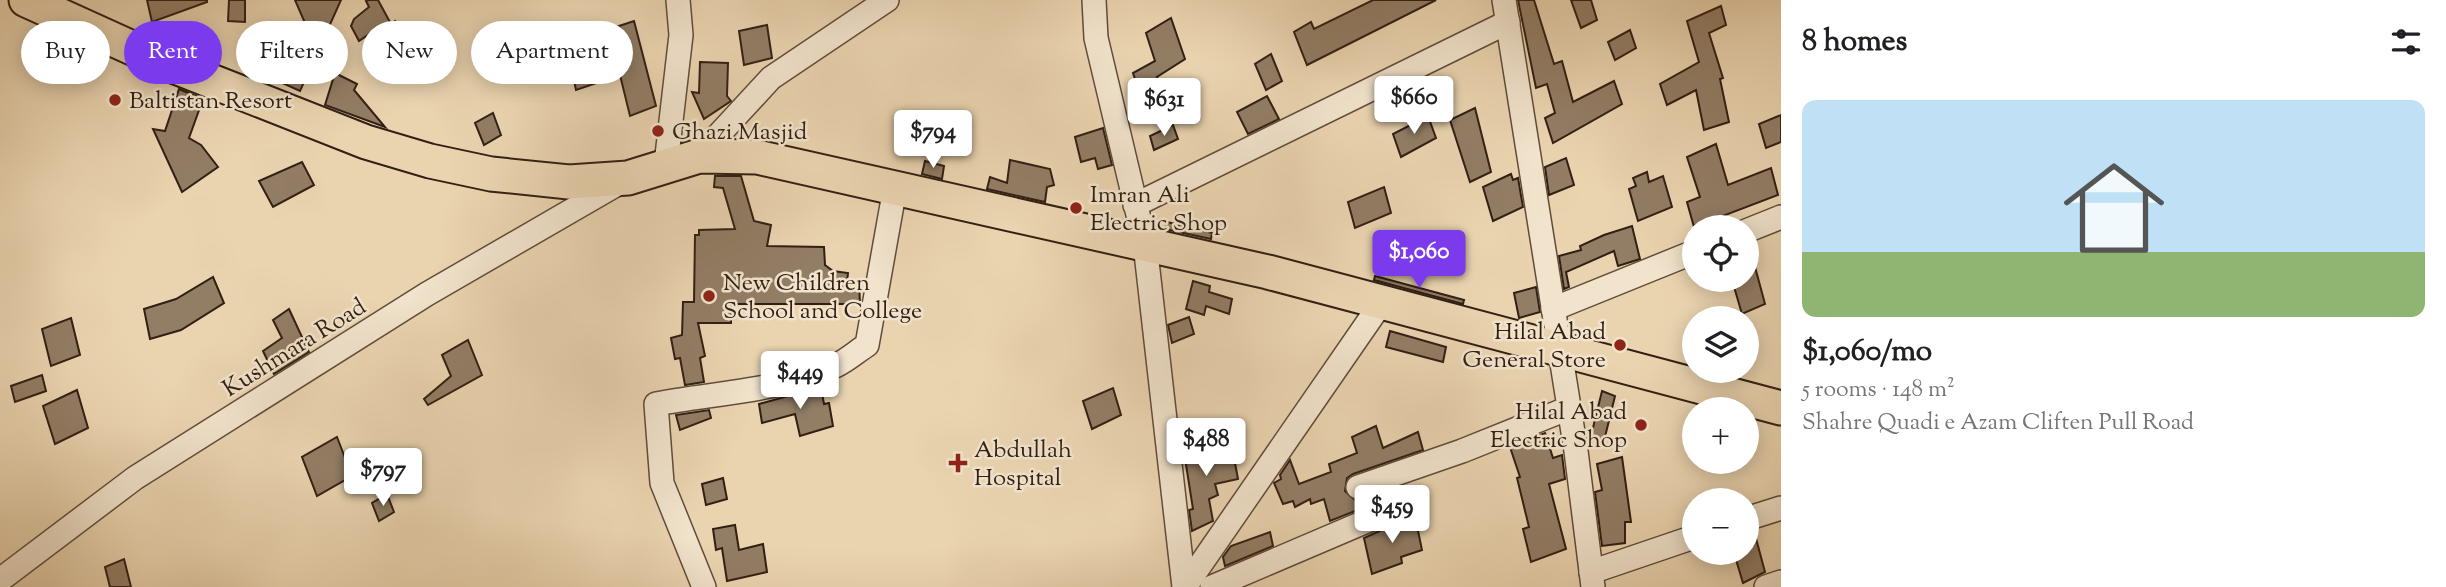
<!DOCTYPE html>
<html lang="en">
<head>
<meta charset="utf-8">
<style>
	body { margin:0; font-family:"Sorts Mill Goudy",serif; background:#f2f2f2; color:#202124; height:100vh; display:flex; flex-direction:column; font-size:26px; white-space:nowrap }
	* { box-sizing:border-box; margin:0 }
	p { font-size:23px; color:#757577 }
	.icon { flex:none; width:38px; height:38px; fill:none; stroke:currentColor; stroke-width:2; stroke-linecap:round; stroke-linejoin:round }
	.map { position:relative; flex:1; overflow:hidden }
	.sheet { display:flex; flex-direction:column; background:#fff; width:665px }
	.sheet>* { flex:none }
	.guide { position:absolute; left:21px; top:21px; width:665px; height:63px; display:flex; gap:14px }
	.tools { position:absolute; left:1682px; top:215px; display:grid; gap:14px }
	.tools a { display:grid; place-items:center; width:77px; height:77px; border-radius:50%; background:#fff; box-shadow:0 4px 18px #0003; font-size:35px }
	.price { position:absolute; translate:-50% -60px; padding:0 16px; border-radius:7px; background:#fff; color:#222; font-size:23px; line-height:46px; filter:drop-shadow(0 2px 4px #0008) }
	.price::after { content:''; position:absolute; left:50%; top:42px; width:21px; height:16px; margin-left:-10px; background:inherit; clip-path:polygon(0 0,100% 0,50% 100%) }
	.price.selected { background:#7c3aed; color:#fff }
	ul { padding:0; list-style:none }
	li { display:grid; align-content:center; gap:14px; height:371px; padding:0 21px }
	li span { display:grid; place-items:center; height:217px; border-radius:14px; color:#555 }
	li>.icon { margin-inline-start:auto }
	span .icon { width:126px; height:126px; fill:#fffc; stroke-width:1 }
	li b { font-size:30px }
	h2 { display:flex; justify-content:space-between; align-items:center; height:84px; padding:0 21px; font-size:30px }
	.tag { padding:0 24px; border-radius:32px; background:#fff; box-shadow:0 4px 18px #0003; font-size:24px; line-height:63px }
	.tag.selected { background:#7c3aed; color:#fff }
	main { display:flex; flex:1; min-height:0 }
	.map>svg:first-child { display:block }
	.building { fill:#927d65; stroke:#321f14; stroke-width:2 }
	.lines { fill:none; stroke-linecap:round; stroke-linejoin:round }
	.minor-casing { stroke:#604c3b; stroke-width:26 }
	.highway-casing { stroke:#321f14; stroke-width:37 }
	.minor { stroke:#f1e3cc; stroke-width:23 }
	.highway { stroke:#ead4b0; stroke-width:33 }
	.poi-dot { fill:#8f2418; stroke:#f1e3cc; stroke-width:2.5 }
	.labels { text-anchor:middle; stroke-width:5; stroke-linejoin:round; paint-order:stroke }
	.poi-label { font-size:24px; fill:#321f14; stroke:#f1e3cc; text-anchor:start }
	.street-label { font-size:24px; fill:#321f14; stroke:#f1e3cc }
</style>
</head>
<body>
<main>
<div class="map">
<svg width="1781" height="587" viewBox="0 0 1781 587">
	<rect width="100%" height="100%" fill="#ead4b0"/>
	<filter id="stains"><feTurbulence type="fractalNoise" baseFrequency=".00286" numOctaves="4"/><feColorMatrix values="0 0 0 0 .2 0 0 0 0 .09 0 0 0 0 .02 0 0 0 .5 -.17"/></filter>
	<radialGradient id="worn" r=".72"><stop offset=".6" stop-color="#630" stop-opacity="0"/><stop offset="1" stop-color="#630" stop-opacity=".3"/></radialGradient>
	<g class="building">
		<path d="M147,0H207V2L152,22Z"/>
		<path d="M229,0H245V22L228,21Z"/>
		<path d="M295,0H341L300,91L269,77L277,62L281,63L292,38L315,46Z"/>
		<path d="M369,0H378L391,24L395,21L404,41L388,51L378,28L359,41L351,26L354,19L369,7L366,1Z"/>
		<path d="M1373,0H1436L1307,65L1294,32L1311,22L1314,29Z"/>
		<path d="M1518,0H1534L1554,64L1562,61L1573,102L1614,81L1622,104L1553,143L1545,118L1555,113L1547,84L1536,88Z"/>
		<path d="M1571,0H1591L1597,20L1581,28Z"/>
		<path d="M1721,6L1726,25L1709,33L1723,78L1720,79L1729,122L1704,130L1696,90L1667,105L1660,84L1699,62L1687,21Z"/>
		<path d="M1171,18L1185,59L1157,77L1162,93L1143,103L1133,73L1155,61L1146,33Z"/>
		<path d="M634,21L656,106L630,116L620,75L576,90L571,67L620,49L616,27Z"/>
		<path d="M767,25L772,58L744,65L739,31Z"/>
		<path d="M1630,30L1636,48L1615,60L1608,42Z"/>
		<path d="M1271,54L1282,81L1266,90L1255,64Z"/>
		<path d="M700,62L728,63L727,96L731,101L704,119L692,92L699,93Z"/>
		<path d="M335,73L357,84L354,90L385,127L325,105Z"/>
		<path d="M179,89L203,99L189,138L201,145L218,167L182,192L153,129L165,131Z"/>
		<path d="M1267,96L1279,119L1248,134L1237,112Z"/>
		<path d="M1475,108L1491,172L1470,182L1450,120Z"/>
		<path d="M493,113L501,135L484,145L475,123Z"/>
		<path d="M1781,115V142L1766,148L1759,124Z"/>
		<path d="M1428,116L1436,138L1401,157L1393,134Z"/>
		<path d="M1173,125L1178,139L1154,150L1150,136Z"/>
		<path d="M1103,128L1112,165L1098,169L1095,158L1081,162L1075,137Z"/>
		<path d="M1716,144L1728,185L1771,168L1778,195L1694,227L1687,202L1700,197L1687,157Z"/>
		<path d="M1566,158L1574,185L1549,195L1545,167Z"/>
		<path d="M1010,160L1050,169L1054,185L1047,187L1045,202L987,189L990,177L1007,183Z"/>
		<path d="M925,161L944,166L942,179L922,174Z"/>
		<path d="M302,162L314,185L273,207L259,181Z"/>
		<path d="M1647,172L1649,182L1663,176L1672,207L1638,221L1629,189L1636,186L1633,178Z"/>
		<path d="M1511,174L1513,180L1518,178L1523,207L1493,221L1483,187Z"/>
		<path d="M715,176H741L754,221L771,225L767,246L824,247L825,265L833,271L848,273L847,282H859L860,304H731V323H698L705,356L700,358L704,382L685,385L680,358L675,359L671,338L682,335L683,302H694L695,235H699V230L735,229L723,188L714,187Z"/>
		<path d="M1384,187L1391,213L1355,228L1348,202Z"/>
		<path d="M1167,222L1212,233L1211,239L1165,229Z"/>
		<path d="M1632,226L1640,259L1618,266L1614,251L1566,272L1569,287L1564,289L1559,256L1581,250L1580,246L1604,235Z"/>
		<path d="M1746,252H1751L1765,304L1742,314L1732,280H1746Z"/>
		<path d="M1375,276L1464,300L1463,304L1374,280Z"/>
		<path d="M213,277L224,303L181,330L150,339L144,309L176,299Z"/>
		<path d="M1193,281L1210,286L1209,292L1232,299L1229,314L1206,306L1204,315L1186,309Z"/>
		<path d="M1536,287L1540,312L1519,318L1514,293Z"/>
		<path d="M289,309L309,352L274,374L263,351L282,338L273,320Z"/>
		<path d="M1189,317L1194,334L1172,343L1168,325Z"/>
		<path d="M71,318L80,355L51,366L42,329Z"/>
		<path d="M1390,331L1446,347L1443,362L1386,347Z"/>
		<path d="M468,340L482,375L428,405L424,399L451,376L442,355Z"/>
		<path d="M42,375L46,391L15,402L11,386Z"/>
		<path d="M817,388L818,394L822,393L824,404L829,403L833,426L800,436L795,414L762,423L759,404Z"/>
		<path d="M1113,388L1121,415L1092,429L1083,401Z"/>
		<path d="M77,390L88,428L55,444L43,406Z"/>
		<path d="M1602,391L1615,396L1604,441L1591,436Z"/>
		<path d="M709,410L711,418L680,430L676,415Z"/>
		<path d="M1376,426L1383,448L1418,432L1423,450L1353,474L1347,478L1345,491L1356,501L1393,490L1395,495L1330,521L1324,499L1311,504L1310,499L1295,507L1293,501L1283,504L1274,483L1281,479L1280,475L1290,460L1299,484L1331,472L1329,464L1357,453L1352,437Z"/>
		<path d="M1193,430L1196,456L1232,447L1238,479L1215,484L1218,495L1209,499L1213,521L1192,531L1189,510L1193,509L1181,433Z"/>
		<path d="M1545,433L1553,458L1562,455L1565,479L1549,484L1566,549L1531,562L1523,529L1529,527L1517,478L1520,477L1510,447Z"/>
		<path d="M337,437L352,476L317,496L302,457Z"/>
		<path d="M1622,457L1631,522H1625V543L1602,546L1595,492L1602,490L1597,464Z"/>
		<path d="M385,462L390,477L372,485L368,471Z"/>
		<path d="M723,478L727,499L706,505L702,484Z"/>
		<path d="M387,494L394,512L379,521L372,503Z"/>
		<path d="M1404,520L1405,524L1416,521L1422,550L1401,557L1402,563L1372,574L1364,538Z"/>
		<path d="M735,525L739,550L763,544L767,572L727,581L722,548L716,550L713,529Z"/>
		<path d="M1754,531L1765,572L1743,583L1734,553H1746V533Z"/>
		<path d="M1270,532L1273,546L1225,566L1223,557L1231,546Z"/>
		<path d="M124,559L131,587H110L105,567Z"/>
	</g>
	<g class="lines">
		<defs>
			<g id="minor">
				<path d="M1094,0L1096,38L1145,244L1184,587"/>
				<path d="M1504,0L1576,451L1593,587"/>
				<path d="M699,156L771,78L887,0"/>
				<path d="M666,164L681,35L678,0"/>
				<path d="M1135,205L1508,22"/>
				<path d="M1746,231L1781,217"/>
				<path d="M1553,309L1694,252"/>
				<path d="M1358,487L1462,451L1569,408"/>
				<path d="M1746,519L1781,508"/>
				<path d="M1591,572L1694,537"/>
				<path d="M0,580L135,478L427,294L619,183"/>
				<path d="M704,587L662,483L656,404C714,393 781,391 835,366C846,361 856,352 867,345L895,188"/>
				<path d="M1185,587L1382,302"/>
				<path d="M1212,587L1395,509"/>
				<path d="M1766,587L1781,582"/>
			</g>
			<path id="highway" d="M26,0L163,62L366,142L430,161L491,174L569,182L628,178L699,156L757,157L1268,272L1781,408"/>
		</defs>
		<use href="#minor" class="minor-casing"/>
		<use href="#highway" class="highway-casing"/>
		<use href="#minor" class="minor"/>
		<use href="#highway" class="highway"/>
	</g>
	<g class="poi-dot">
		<circle cx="115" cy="100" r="7"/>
		<circle cx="658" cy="131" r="7"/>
		<circle cx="1076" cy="208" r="7"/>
		<circle cx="709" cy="296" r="7"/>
		<circle cx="1620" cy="345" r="7"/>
		<circle cx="1641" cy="425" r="7"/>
		<path d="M954.5 452.5h7v7h7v7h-7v7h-7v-7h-7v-7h7z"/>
	</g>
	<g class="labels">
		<g class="poi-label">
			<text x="129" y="108">Baltistan Resort</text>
			<text x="672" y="139">Ghazi Masjid</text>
			<text x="1090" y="202">Imran Ali<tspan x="1090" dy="28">Electric Shop</tspan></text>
			<text x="723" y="290">New Children<tspan x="723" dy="28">School and College</tspan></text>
			<text x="1606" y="339" text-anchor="end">Hilal Abad<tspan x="1606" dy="28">General Store</tspan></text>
			<text x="1627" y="419" text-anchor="end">Hilal Abad<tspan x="1627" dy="28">Electric Shop</tspan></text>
			<text x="974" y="457">Abdullah<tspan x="974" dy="28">Hospital</tspan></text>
		</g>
		<g class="street-label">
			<text transform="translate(294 347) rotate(-32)" y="8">Kushmara Road</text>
		</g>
	</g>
	<rect width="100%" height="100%" filter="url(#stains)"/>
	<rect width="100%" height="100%" fill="url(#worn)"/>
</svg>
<div class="tools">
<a><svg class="icon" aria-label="locate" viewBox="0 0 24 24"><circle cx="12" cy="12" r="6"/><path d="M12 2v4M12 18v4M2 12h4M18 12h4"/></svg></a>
<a><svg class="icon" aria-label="layers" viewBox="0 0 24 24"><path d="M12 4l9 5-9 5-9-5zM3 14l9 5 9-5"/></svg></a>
<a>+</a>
<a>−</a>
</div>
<b class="price" style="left:1414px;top:136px">$660</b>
<b class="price" style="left:1164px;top:138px">$631</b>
<b class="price" style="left:933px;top:170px">$794</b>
<b class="price selected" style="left:1419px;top:290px">$1,060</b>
<b class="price" style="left:800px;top:411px">$449</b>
<b class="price" style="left:1206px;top:478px">$488</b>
<b class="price" style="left:383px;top:508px">$797</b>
<b class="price" style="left:1392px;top:545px">$459</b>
<div class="guide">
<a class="tag">Buy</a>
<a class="tag selected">Rent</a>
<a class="tag">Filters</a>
<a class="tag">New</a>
<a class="tag">Apartment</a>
</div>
</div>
<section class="sheet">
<h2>8 homes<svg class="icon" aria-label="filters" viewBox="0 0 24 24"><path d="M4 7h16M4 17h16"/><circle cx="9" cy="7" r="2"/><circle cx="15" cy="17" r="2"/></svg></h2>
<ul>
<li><span style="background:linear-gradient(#bfe0f5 70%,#8fb573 0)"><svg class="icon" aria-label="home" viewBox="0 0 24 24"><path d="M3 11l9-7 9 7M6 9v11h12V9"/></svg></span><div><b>$1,060/mo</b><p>5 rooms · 148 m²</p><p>Shahre Quadi e Azam Cliften Pull Road</p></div></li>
</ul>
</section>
</main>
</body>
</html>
